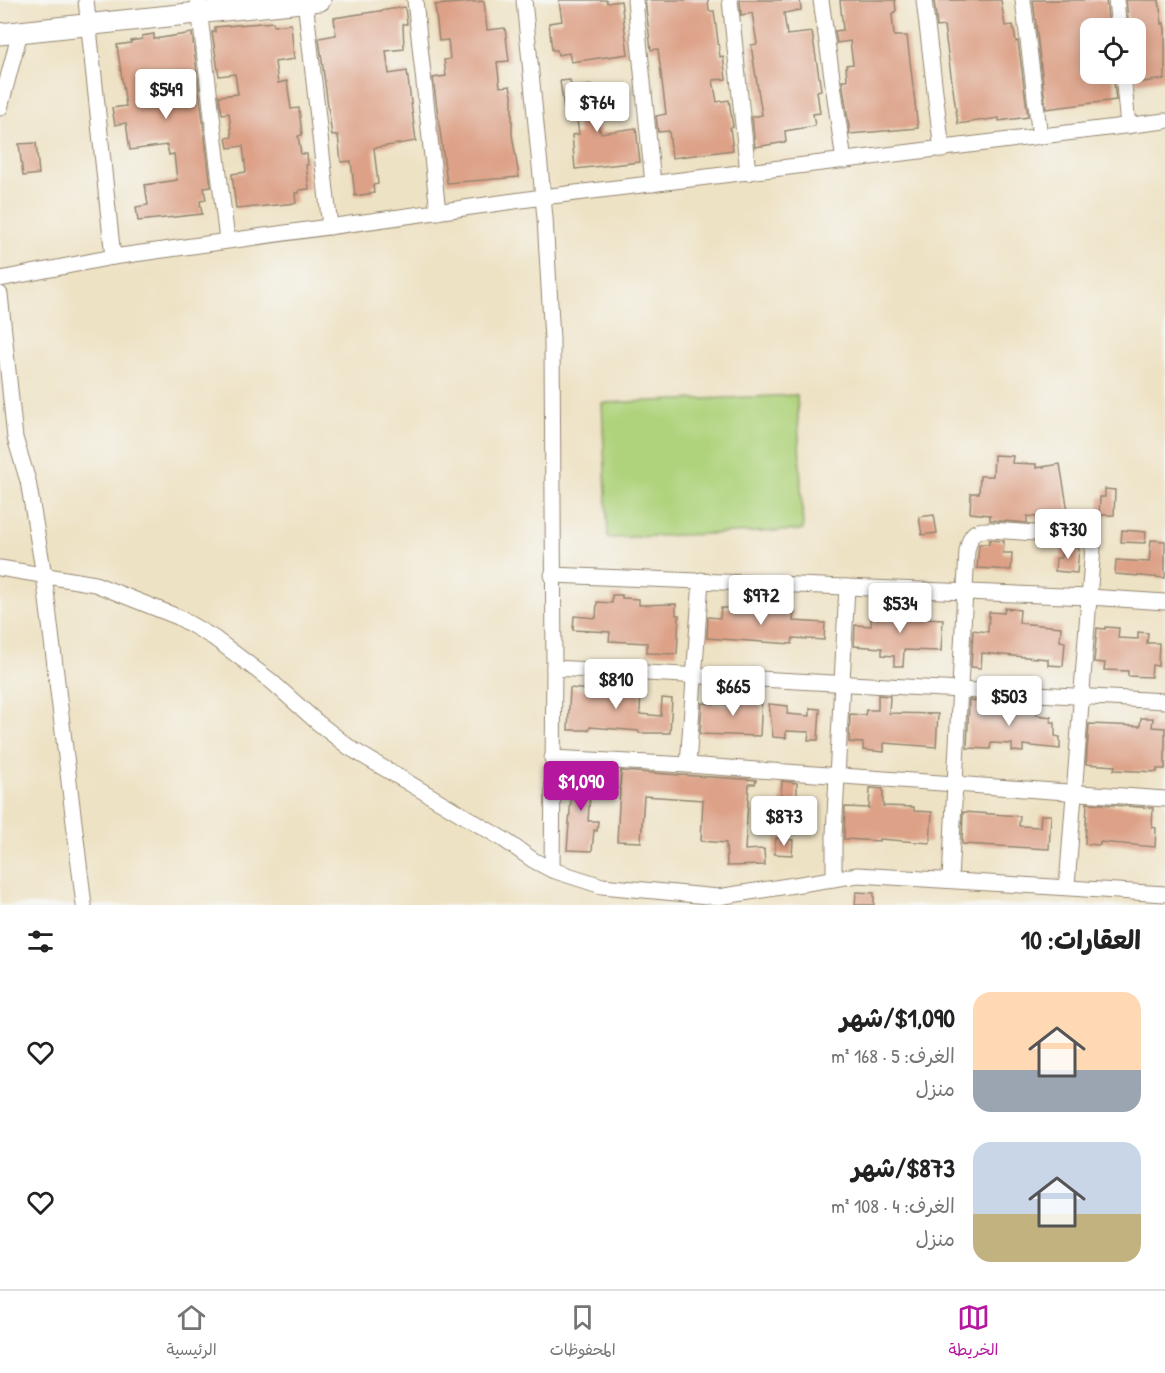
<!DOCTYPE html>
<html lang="ar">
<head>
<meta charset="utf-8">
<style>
	body { margin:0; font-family:"Patrick Hand","Playpen Sans Arabic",sans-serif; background:#f6f6f6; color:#222; direction:rtl; height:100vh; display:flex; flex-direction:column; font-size:22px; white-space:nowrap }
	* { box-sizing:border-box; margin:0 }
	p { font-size:20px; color:#767676 }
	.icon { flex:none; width:33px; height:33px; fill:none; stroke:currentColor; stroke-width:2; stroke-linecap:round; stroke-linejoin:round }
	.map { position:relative; height:905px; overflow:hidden; direction:ltr }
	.drawer { display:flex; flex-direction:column; background:#fff; flex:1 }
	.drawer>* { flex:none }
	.tools { position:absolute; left:1080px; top:18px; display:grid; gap:12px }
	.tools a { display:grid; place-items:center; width:66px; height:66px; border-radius:12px; background:#fff; box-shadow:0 3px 15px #0003; font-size:30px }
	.price { position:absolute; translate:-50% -51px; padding:0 14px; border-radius:6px; background:#fff; color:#222; font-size:20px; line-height:39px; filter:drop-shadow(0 2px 3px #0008) }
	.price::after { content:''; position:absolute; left:50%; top:36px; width:18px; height:14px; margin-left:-9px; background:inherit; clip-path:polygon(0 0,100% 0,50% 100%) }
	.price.active { background:#b5179e; color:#fff }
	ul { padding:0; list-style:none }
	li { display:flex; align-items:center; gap:18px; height:150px; padding:0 24px }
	li span { display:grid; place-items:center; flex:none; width:168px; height:120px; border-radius:18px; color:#555 }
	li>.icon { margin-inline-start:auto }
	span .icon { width:72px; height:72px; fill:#fffc; stroke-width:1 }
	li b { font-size:26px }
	h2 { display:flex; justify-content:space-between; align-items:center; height:72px; padding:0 24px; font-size:26px }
	.tabs { display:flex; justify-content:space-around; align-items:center; height:84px; border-top:2px solid #e0e0e0; background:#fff; font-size:16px; color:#767676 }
	.tabs a { display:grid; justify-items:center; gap:3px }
	.tabs .active { color:#b5179e }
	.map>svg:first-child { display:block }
	.green { fill:#afd37c; stroke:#757e4d; stroke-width:1.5 }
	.building { fill:#dda187 }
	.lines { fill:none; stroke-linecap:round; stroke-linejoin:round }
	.minor-casing { stroke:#948671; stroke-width:17 }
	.secondary-casing { stroke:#948671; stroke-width:23 }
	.minor { stroke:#fff; stroke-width:15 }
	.secondary { stroke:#fff; stroke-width:21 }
</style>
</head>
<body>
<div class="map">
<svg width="1165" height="905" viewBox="0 0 1165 905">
	<rect width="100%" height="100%" fill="#f6f6f2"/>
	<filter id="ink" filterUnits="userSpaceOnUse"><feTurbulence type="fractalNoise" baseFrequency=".0167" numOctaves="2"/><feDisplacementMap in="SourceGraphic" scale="12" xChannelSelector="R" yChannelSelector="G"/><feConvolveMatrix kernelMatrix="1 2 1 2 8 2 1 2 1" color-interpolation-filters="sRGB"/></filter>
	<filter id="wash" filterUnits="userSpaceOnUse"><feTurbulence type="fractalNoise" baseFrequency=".008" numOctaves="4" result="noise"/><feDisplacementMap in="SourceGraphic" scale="24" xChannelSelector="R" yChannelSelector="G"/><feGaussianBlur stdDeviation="1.35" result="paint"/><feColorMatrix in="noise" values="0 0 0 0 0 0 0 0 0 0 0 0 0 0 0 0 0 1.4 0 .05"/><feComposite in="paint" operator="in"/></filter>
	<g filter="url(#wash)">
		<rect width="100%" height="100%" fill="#eee2c4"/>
		<path class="green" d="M797,395L803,530L608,538L602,403Z"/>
		<g id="blocks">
			<g class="building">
				<path d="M559,0H607V3L621,1L628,54L571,62L569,53L558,55L557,50H552L549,23L562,21Z"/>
				<path d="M645,0H708L709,11H714L720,57L723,56L726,79L713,80L717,102L729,100L733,127L730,128L733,150L672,158L669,131L658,132L656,116L666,114L658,49L651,50Z"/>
				<path d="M740,0H800L801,10L784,13L787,35L812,32L821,90L817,91L820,113L813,114L815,126L785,131L786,142L755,147L752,117L762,115L751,45L757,44L752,13L741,15Z"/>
				<path d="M840,0H895L896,11L892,14L894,36H907L918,128L850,134L842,80H847L846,65L853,64L850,41L837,43L835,31L843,30Z"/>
				<path d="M934,0H1001L1005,26L1013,25L1016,42L1018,41L1028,117L999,121V118L958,124L944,26L937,27Z"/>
				<path d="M1033,0H1106L1109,28H1090V74H1113L1116,100L1046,109Z"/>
				<path d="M1126,0H1159L1162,24L1164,23L1165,31V79L1136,83V28H1129Z"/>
				<path d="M484,1L487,30L505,28L509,61L497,62L500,87L510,86L512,95V134L519,177L447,183L433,78L446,76L444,60L450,59L448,40L439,41L435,5Z"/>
				<path d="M405,7L407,24H403L404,49L386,51L389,74L407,71L416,141L374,148L378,184L373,185L374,193L355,196L351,161L341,162L338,135L332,136L319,38L336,35L334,18Z"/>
				<path d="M273,22L274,26L291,24L294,59L275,62L278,83L287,81L291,109L299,108L302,135L298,136L301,154H307L308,165H306L309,189L299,190V193H295L296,203L236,209L232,174L246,172L243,146L228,148L226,138L232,137L229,113L222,114L219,96L238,94L235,74L219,76L212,32H215V27Z"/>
				<path d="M192,33L211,187L204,188L206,200L200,201L202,214L138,221L136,207L148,205L145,185L177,180L174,154L169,155L167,145L130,150L126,123L115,125L112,108L126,106L117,45L131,43V41L142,39V36L154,34V39Z"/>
				<path d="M570,80L571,87L593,85L599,131L600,130L601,133L636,128L640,162L575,169L572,135L579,134L575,106L564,108L560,81Z"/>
				<path d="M36,143L39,174L23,176L19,144Z"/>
				<path d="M994,455L1013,456L1012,463L1036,464V468L1060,464L1069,517L1038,515V517L1027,516V523L990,520V515L970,513L971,493H979L980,476H993Z"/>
				<path d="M1105,489L1115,490L1114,515H1099L1100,497H1105Z"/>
				<path d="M934,515L937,533L922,535L919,517Z"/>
				<path d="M1122,530L1146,532L1145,543L1121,542Z"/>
				<path d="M989,540L1004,541L1003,553H1012L1011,570L977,568L979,544H989Z"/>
				<path d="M1151,540L1165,541V578L1115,574L1116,560L1149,562Z"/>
				<path d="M1062,545L1079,547L1077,573L1055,571L1056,558H1061Z"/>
				<path d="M612,595H622V598L639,599V605L676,604V615H679L677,654L647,653V643L609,641L610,632L573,630L574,616L596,618L597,602L612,603Z"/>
				<path d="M730,601L744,602V609L794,611L793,621L825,623L824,640L793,638L792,644L707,638L708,617L720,618L721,608H730Z"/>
				<path d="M1005,608L1020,610L1019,623L1061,627L1060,641L1065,642L1063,666L1048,665V659L982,653L981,668L971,667L973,630L988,632L989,612L1004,613Z"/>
				<path d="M883,610L923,613L925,618L943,619L941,651L904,650L903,666H894V656L882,655V648L854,646L855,625L871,626V614L883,615Z"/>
				<path d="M1105,627L1119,628L1118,638L1138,639V632L1148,633L1147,643H1159L1158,666L1152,665L1151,677L1128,676V671L1104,670L1105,663L1094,662L1097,628L1105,629Z"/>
				<path d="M621,682L641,684L640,714L661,716L662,698L672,699L670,733H639V731L590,727L589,730H568L570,688L590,690V687L621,690Z"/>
				<path d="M748,694L762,695L760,736L700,734L702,703L731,705V697L748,698Z"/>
				<path d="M878,695L890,696L889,713L938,714L936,747L884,743V752L863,750V743L849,742L850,714L865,715L866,710H878Z"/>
				<path d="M969,700L1005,704V708L1037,709V715L1051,717V722H1055V736L1060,737V749L1023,745V752L1012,751V744L991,743L990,749L967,748Z"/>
				<path d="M769,704L788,706L787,714L810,716V708L820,709L818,740H808L809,732L786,731V738L773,737Z"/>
				<path d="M1141,718H1153L1152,727L1165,728V769H1157V772L1114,770L1115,766L1086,764L1089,724L1140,726Z"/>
				<path d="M578,769L596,770L595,783L591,782L588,821H598L597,831L594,830L592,851L567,850L573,770Z"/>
				<path d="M621,771L756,780L755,784H749L745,850L764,849L765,865L727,866L726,843L701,841L703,800L644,796L641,842L617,841Z"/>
				<path d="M782,781L797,783V812L780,810Z"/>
				<path d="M870,788L883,789V806L914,807V811L932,812L930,843L879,839V841L844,839L845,807L869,808Z"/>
				<path d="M1087,803L1153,808L1152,827L1156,828L1155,847L1100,842V845L1085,844Z"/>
				<path d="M963,812L1020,816L1019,826L1040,827L1041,815H1051L1049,849L962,844Z"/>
				<path d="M776,838L793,840L792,855L774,854Z"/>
				<path d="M856,892L874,893V905H855Z"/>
			</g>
		</g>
	</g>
	<g filter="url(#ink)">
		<use href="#blocks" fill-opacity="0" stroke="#948671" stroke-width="1.5"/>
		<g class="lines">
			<defs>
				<g id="minor">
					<path d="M86,0L113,257"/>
					<path d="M198,0L227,240"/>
					<path d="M305,0L330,227"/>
					<path d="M415,0L438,212"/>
					<path d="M524,0L545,218L552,339L554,668L552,870"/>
					<path d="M635,0L653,184"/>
					<path d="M730,0L748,173"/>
					<path d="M821,0L844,161"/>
					<path d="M924,0L942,150"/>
					<path d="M1023,0L1040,137"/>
					<path d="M1116,0L1119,28"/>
					<path d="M1123,74L1128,126"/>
					<path d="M0,108L20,32"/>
					<path d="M0,279L113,257L543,197L1165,121"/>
					<path d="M0,294L15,438L28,481L44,575L84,905"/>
					<path d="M0,568L95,584L178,617L214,638L271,681L317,722L350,748L503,839L533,860L552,870L602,886L718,897L858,875L1165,894"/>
					<path d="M552,575L1089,597L1165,602"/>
					<path d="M554,668L1165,701"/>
					<path d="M552,758L688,765L1165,799"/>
					<path d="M688,765L701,580"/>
					<path d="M834,879V834L847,587"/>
					<path d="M950,880L967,551C971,534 972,529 991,530L1079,536L1090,540L1093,547L1067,886"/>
				</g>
				<path id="secondary" d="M0,34L320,0"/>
			</defs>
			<use href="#minor" class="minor-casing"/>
			<use href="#secondary" class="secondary-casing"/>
			<use href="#minor" class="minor"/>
			<use href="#secondary" class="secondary"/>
		</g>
	</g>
</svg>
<div class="tools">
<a><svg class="icon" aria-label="locate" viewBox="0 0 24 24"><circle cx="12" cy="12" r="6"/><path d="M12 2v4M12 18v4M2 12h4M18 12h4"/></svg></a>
</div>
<b class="price" style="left:166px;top:120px">$549</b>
<b class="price" style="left:597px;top:133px">$764</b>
<b class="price" style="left:1068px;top:560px">$730</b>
<b class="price" style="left:761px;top:626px">$972</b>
<b class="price" style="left:900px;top:634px">$534</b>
<b class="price" style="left:616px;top:710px">$810</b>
<b class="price" style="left:733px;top:717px">$665</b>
<b class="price" style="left:1009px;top:727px">$503</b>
<b class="price active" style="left:581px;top:812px">$1,090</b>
<b class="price" style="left:784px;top:847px">$873</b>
</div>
<section class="drawer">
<h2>العقارات: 10<svg class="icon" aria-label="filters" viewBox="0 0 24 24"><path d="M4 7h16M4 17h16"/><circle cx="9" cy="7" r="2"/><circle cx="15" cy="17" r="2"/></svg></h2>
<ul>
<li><span style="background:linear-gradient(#ffd9b3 65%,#9aa5b1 0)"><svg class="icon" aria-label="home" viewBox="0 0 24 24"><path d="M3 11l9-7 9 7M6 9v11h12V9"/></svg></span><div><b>$1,090/شهر</b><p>الغرف: 5 · 168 m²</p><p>منزل</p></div><svg class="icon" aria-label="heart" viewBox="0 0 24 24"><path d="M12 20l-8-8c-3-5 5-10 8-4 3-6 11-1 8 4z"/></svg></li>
<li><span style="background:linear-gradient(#c9d6e8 60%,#c2b280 0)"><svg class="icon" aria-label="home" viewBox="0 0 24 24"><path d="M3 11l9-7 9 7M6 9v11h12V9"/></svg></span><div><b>$873/شهر</b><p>الغرف: 4 · 108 m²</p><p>منزل</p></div><svg class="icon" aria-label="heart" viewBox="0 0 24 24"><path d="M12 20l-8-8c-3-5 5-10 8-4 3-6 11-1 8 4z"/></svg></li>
</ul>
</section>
<nav class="tabs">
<a class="active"><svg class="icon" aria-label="map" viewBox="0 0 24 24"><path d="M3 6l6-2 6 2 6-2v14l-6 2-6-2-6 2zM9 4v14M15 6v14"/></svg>الخريطة</a>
<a><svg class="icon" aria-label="saved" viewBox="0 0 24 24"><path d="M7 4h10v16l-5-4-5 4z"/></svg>المحفوظات</a>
<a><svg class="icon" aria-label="home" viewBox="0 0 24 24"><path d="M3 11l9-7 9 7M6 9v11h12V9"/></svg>الرئيسية</a>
</nav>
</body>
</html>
